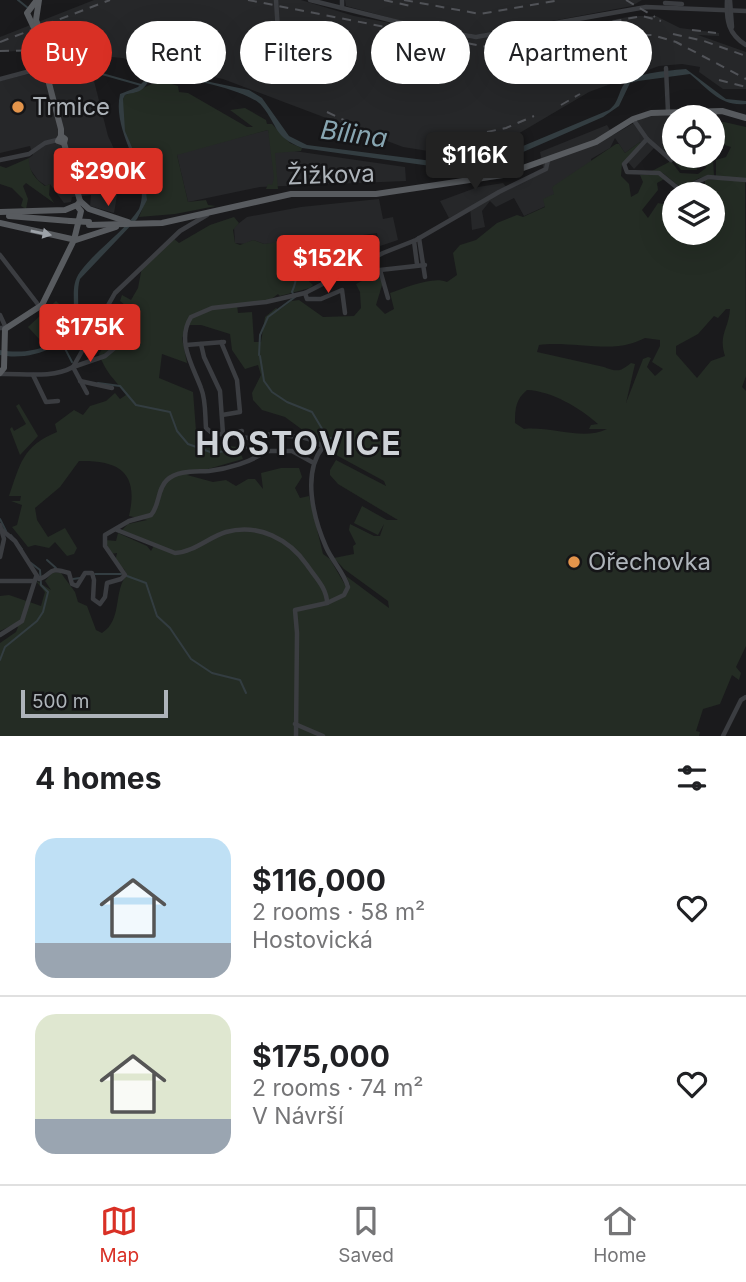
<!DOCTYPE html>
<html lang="en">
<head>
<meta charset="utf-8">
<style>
	body { margin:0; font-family:Inter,sans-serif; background:#f2f2f2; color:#202124; height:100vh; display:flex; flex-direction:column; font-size:26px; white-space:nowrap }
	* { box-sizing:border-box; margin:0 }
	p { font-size:23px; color:#757577 }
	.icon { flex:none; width:38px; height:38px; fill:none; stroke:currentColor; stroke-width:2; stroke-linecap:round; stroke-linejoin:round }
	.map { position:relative; height:736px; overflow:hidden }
	.side { display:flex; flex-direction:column; background:#fff; flex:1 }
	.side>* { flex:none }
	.top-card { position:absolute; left:21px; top:21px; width:705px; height:63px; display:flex; gap:14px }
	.tools { position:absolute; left:662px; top:105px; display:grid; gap:14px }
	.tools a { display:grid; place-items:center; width:63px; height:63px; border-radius:50%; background:#fff; box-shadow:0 7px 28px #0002; font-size:35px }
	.scale { position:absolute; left:21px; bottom:18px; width:147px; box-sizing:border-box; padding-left:7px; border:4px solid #aeb4ba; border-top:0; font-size:19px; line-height:24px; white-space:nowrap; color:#aeb4ba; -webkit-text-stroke:5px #151517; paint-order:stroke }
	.price { position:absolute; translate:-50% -60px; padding:0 16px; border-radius:7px; background:#d93025; color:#fff; font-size:23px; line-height:46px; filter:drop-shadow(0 2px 4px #0008) }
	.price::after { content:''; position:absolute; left:50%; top:42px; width:21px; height:16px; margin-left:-10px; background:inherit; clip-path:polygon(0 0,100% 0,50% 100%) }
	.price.on { background:#222; color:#fff }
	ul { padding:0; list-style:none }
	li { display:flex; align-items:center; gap:21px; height:175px; padding:0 35px }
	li+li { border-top:2px solid #e0e0e0 }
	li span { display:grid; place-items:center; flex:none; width:196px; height:140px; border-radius:21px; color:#555 }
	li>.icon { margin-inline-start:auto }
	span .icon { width:84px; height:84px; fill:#fffc; stroke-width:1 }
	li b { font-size:30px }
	h2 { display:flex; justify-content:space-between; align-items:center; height:84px; padding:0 35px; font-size:30px }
	.tag { padding:0 24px; border-radius:32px; background:#fff; box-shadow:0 7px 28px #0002; font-size:24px; line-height:63px }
	.tag.on { background:#d93025; color:#fff }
	.tab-bar { display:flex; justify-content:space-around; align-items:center; height:98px; border-top:2px solid #e0e0e0; background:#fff; font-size:19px; color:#757577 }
	.tab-bar a { display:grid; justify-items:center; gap:4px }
	.tab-bar .on { color:#d93025 }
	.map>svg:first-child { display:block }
	.built { fill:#262729 }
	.green { fill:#242c24; fill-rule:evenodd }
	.water { fill:#333d41 }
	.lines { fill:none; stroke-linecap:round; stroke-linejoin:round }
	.stream { stroke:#333d41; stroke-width:2 }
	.minor { stroke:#3b3d41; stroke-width:4.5 }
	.major { stroke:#585b5f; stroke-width:6 }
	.rail { stroke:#515358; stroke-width:2; stroke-dasharray:9 7; stroke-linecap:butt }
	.major-bridge { stroke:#585b5f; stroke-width:6 }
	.oneway { fill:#9da2a8 }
	.poi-dot { fill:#e3944b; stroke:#151517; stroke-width:2.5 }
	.labels { text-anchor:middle; stroke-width:5; stroke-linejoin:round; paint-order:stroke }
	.poi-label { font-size:24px; fill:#aeb4ba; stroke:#151517; text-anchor:start }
	.street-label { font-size:24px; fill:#aeb4ba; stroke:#151517 }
	.water-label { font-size:26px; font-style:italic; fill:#88a6b2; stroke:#151517 }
	.district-label { font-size:32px; font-weight:bold; letter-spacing:2px; fill:#ced2d7; stroke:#151517 }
</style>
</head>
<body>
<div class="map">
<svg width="746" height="736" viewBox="0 0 746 736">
	<rect width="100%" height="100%" fill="#1a1a1c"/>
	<g class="built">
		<path d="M94,0H301L354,16L473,39L510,33L511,37L534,35L633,16H656L680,28L719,33V36L698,35L746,52V89H723L699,72L700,67L682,64L659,66L589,92L504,142L478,150L447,154L403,147L223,79L122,58L35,50L0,52V37Z"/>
		<path d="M345,0H642L632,6L478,35L428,28L346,6Z"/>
		<path d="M49,68L93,77L108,136L122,166L114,213L90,206L91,195L72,197L71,202L64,203L50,184L46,186L38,180L28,166L29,158L33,155L30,146L0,153V81L37,72L42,74L47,72Z"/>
		<path d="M676,115L670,135L665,134L664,152L656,146L634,169L628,162L643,145L640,142L625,153L615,138L610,148L591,159V162L554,194L546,206L524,216L514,198L496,207L490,201L482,211L485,227L472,230L470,207L449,218L440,201L478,187L503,183L508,189L544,172L540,152L607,125L613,135L646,116Z"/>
		<path d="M268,130L271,140L294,151L405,167L406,181L260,187L188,202L177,155L179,153Z"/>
		<path d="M379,199L383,219L393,217L398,240L380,246L377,233L363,235L362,247L338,252L340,262L307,276L289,243L264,244L253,240L245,244L235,243L234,227L247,217L301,207Z"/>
	</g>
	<g class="green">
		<path d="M162,81L178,86L179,92L188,93L247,127H253L230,110L245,108L266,120L267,124H272L290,143L302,148L301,151L275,153L278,189H266L268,184L272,185L274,178L268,130L177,155L188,202L206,200L208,205L216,206L175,214L139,217C157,176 135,169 125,132C123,123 123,109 123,99L125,95C139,91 148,84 162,81Z"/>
		<path d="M724,122L746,127V179L716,176V160L726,157L731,147L722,144L712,152V123Z"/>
		<path d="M665,134L674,135V156H695L697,170H681C673,157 657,152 665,134Z"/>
		<path d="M640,142L642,144L622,164L621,176L629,184L631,197L638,193L643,182L640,175H658L666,178L657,183L658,190L642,210L648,218L658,203L668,205L674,198V233H712V194H694L705,185V179L745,181L746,376L742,387L746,391V646L736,667L741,673L739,680L732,675L720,704L703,709L696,731L700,732L699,736H0V643L16,632L18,627L13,625L0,631V596L9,595L41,606L45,592L35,580L51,590L45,581L53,572L61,573L75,592L78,602L87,606L96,630L102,633C123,620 113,590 127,575L124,569L115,562L117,553L111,554L105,540L116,541L118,533L147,546L151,551L155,544L122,530L128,524L147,520L129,516C139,473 120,460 79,461L60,487L35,508L37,520L48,537L65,528L77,548L74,554L67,556L55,542L49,548L35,545L28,547L12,527L17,525L22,505L11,501H20L21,496H9C20,465 22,446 57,432L55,424L74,410L83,415L90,406L106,401L115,393L120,399L126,395C114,377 108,377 99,354L102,349L129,336L120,312L125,305L120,301L122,295L131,300L138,288L142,267L173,238L179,243L210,225L234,217L239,223L233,230L235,243L240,245L253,240L264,244L279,242L295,268L313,285L310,288L280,296L278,294L270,300L237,305L238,313L252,312L254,342H261L265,317L276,308L279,310L291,301L299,300L323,317L354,316L361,308L360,292L356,284L376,274L383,282L376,305L385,314L394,309L390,293C406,288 432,276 447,282L457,275L453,253L460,245L476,240L497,223L517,215L523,217L545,207L543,199L554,194L552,187L616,144H619L625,153ZM726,309H730C729,329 718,334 725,356L711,361L697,378L676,354V346L698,334L714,316L718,318ZM189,325H201L230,334L232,350L245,369L258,365L261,375L252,393L253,400L262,410L285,417L338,456L384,481L386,486L336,460L330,470V475L338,484L398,520H387L362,506L354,523L378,535L384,524L380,536H374L350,524L349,530L356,544L353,546L354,554L334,558L344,569L388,601L389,608L346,576L350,585L348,590L330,559L323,554L309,496L300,498L295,488L302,477L299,468H281L261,473L263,489L255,479H248L236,486L226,480L213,482L187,475L243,459L238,447L210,444L196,431L193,392L159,378L162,354L187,363L182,338ZM645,338L660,340V346L652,362L663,369L655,376L647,367L651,358L648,357L643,359L626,403L635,364L631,363C620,372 617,372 604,367L537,352L539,345C565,341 606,351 629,344C634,343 640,340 645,338ZM527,390C552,391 580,408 598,424L591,425L589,429H607C583,441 550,426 524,429L515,423C515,408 516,399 527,390Z"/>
		<path d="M29,158C28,170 35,179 45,186L50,184L49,195L54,203L26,183L23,186L28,199L26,209L21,206L23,199L12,188L0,184V166L6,168Z"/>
		<path d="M713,159L714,176L699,178L681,188L663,173L652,171L671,161L680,173L698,174L706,168L707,160Z"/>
		<path d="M56,301L70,315L42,342L28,327Z"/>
		<path d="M19,404L38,436L20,455L10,429L12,427L14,431L26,424L16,406Z"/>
	</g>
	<path class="water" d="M686,69L726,99L746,101V104C721,107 707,88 690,74L638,81L630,83L619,106L603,117L514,156L490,164L468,167L445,168L302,148C273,136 279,127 262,106C250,90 171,72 153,79C147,81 146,87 141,90C137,93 130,93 125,95L123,99L125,131L144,176L147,200L137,219L80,279C76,292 80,304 77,317C71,349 27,361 0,355V350C26,355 63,349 72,319C77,303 69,287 80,272C97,249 123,233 139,209C153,174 111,136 120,94L138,87L146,79L166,73L249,90L262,98L289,136L307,145L448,163H463L494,158L609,110C620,102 618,90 626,82C636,73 673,70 686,69Z"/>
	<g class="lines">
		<g class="stream">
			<path d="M18,0L28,8"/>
			<path d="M40,38L45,52L56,61L141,85"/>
			<path d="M60,339L72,362"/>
			<path d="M259,355L260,335L268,317L295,297L292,292C299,276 298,260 288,245"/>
			<path d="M260,356L264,381L272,392L287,402L312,412L327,437L340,441"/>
			<path d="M98,383L120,386L136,405L170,412L177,431L188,444L213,453L225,451L236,454L240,449L258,445"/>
			<path d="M0,519L6,531"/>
			<path d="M11,535L22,549"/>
			<path d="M47,560L56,568"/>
			<path d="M95,574H121"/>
			<path d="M127,576L146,583L157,616L170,628L191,659L212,673L240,680L246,693"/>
			<path d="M73,579L80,578"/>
			<path d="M0,660L5,647L37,621L43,612L48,592L41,585L40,570L31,563"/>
		</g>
		<g class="minor">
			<path d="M276,0L278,31L286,36L323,27"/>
			<path d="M310,0L426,29L476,37L646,7L746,11"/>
			<path d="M727,0C726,20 728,34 746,45"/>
			<path d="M730,0L732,27"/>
			<path d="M665,3L682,4"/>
			<path d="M342,8V0"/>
			<path d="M666,68L668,112"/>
			<path d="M0,79L38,69"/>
			<path d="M633,119L647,139L624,164L627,172L659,173L680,190L708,177L746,180"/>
			<path d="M647,139L671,160"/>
			<path d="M0,160L29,154L45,143L57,140"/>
			<path d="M419,238L425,277"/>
			<path d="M414,241L417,264"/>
			<path d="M0,255L40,307"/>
			<path d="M305,293L307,299H321L342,290L345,313"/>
			<path d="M388,298L380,270L425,265"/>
			<path d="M0,315L6,328H0"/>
			<path d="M221,342L237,380L240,412L222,415"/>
			<path d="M201,344L204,357L220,391L223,434"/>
			<path d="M186,345L224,342"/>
			<path d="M76,366L105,356L129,336"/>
			<path d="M73,367L87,393"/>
			<path d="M0,374C21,373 52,379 73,367L115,293L180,231L207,215"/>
			<path d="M33,375L46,402L58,401"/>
			<path d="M80,381L112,388"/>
			<path d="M232,433L242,431"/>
			<path d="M257,440L264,434C284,437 308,433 323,447C302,473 313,517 326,547C332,561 344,572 348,587L344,595L327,603L295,610L297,633L296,736"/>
			<path d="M266,451L256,439L212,433L206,428C205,415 206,400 201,388C193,366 176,341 191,317L212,308L266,302L305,293L383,253L416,240L499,192L546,169L548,160"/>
			<path d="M266,451H292L312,462"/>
			<path d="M0,525L4,539L0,557"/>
			<path d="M2,530L15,541L39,579C53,576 46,565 69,573L72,584L77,586L85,573H92L94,580L93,599L100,604L105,597L107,583L121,579L125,575L105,546V535L129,521L151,515C160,505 157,489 167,480C178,470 195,472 209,471C227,469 252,462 266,451"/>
			<path d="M117,530L175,553C194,552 209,537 226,532C258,523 289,539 307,565C315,577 327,588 327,603"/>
			<path d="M0,581H33"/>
			<path d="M0,635L22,621L36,577"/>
			<path d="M295,724L323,736"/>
			<path d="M723,736L741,700L746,697"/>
		</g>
		<g class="major">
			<path d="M37,0L27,13L35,30L61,129V136L58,141L64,143"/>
			<path d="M37,40L41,34L36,20L39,0"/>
			<path d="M80,201L89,209L128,222"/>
			<path d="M0,212L65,210L77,205"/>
			<path d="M9,216L70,221"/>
			<path d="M0,223L76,240L116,227"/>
			<path d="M89,225L162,223L291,194H376L503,175L596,142L633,119L651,113L722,111L746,118"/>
			<path d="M0,373L4,368L5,329L42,305L74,240L81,211L77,206L80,201L64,143L65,139L61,136"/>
		</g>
		<g class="rail">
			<path d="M248,0L487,47L529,48L615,35H652L676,42L746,79"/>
			<path d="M384,0L415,7"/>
			<path d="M404,0L480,14L560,0"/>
			<path d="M626,0L655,17"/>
			<path d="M692,30L716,33"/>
			<path d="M673,34L704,41L746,56"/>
			<path d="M502,39L536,36L642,16L661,21"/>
			<path d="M0,42L110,0"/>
			<path d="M54,47L98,55"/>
			<path d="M0,51L47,50"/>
			<path d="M719,80L746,87"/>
			<path d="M561,105L580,94"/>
			<path d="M327,112L348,122"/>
			<path d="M487,132L506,128L534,116"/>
		</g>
		<path class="major-bridge" d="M70,221L89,222"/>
	</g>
	<defs><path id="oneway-solid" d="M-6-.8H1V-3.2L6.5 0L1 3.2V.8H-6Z" transform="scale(1.75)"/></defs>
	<use class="oneway" href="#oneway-solid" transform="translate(41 233) rotate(11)"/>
	<g class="poi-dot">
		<circle cx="18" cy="107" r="7"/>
		<circle cx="574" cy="562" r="7"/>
	</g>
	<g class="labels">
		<g class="poi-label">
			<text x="32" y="115">Trmice</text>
			<text x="588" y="570">Ořechovka</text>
		</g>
		<g class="street-label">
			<text transform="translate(331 175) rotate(-2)" y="8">Žižkova</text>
		</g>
		<g class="water-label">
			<text transform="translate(354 134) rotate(8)" y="9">Bílina</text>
		</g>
		<g class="district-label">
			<text x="299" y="455">HOSTOVICE</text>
		</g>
	</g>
</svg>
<div class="tools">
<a><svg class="icon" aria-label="locate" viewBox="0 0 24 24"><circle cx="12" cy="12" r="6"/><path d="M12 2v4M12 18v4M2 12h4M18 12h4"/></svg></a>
<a><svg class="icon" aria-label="layers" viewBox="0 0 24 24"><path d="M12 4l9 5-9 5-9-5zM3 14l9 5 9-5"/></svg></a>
</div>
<div class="scale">500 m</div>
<b class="price on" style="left:475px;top:192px">$116K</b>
<b class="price" style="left:108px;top:208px">$290K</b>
<b class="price" style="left:328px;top:295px">$152K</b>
<b class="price" style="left:90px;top:364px">$175K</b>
<div class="top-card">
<a class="tag on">Buy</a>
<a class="tag">Rent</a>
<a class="tag">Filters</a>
<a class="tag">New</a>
<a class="tag">Apartment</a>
</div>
</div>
<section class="side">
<h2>4 homes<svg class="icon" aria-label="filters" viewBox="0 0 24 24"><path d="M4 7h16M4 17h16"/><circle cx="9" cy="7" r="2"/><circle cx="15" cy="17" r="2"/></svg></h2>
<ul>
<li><span style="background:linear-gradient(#bfe0f5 75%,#9aa5b1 0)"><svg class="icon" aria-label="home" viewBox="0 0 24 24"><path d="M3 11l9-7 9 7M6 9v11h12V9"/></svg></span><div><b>$116,000</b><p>2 rooms · 58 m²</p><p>Hostovická</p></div><svg class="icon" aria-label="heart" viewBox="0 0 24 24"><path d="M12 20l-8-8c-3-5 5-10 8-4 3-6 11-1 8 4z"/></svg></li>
<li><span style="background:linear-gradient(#dfe7d0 75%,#9aa5b1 0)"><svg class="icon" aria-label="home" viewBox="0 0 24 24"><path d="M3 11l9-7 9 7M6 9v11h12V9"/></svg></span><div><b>$175,000</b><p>2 rooms · 74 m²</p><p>V Návrší</p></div><svg class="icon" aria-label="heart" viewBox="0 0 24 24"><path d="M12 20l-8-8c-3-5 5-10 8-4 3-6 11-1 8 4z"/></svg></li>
</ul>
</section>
<nav class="tab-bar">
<a class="on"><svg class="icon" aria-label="map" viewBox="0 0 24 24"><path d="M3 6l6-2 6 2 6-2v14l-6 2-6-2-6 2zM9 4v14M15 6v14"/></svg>Map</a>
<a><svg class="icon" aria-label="saved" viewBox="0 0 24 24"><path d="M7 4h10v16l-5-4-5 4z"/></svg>Saved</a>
<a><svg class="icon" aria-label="home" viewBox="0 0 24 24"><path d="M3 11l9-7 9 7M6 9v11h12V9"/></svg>Home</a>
</nav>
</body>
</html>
